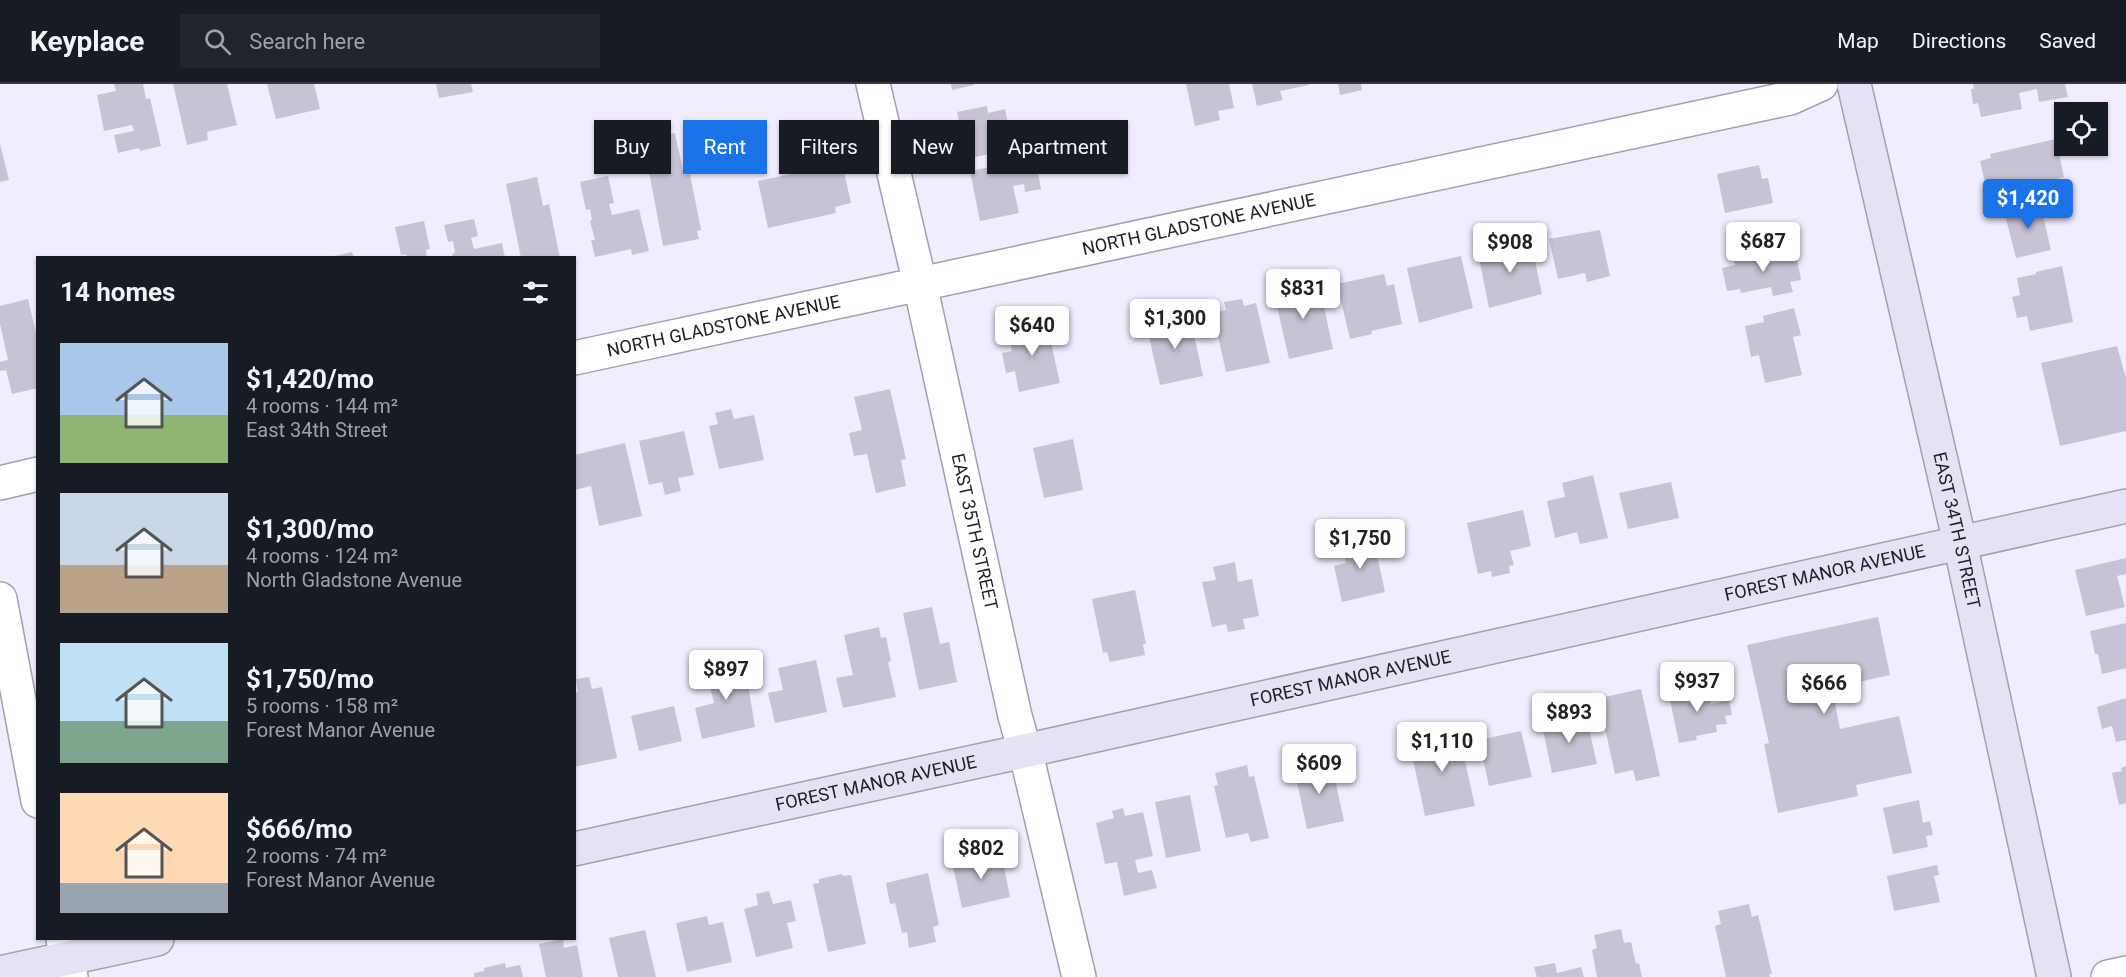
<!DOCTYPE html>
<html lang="en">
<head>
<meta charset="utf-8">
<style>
	body { margin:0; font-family:Roboto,sans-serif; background:#20242c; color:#f1f3f6; height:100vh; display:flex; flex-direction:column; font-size:22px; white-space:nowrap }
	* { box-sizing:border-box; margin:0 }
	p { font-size:20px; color:#9ea1a6 }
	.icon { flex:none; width:33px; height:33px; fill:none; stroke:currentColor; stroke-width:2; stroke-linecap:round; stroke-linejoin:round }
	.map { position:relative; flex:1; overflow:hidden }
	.side { position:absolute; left:36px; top:172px; width:540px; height:684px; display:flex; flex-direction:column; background:#171b24; border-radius:0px; box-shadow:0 2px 4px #0004 }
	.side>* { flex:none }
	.top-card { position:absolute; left:594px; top:36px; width:570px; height:54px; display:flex; gap:12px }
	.buttons { position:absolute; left:2054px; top:18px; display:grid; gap:12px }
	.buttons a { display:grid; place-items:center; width:54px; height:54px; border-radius:0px; background:#171b24; box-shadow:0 2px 4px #0004; font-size:30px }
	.price { position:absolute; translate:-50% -51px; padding:0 14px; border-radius:6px; background:#fff; color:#222; font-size:20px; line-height:39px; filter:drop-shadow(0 2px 3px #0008) }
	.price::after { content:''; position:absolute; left:50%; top:36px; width:18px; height:14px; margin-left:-9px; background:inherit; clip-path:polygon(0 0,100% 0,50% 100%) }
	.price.on { background:#1a73e8; color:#fff }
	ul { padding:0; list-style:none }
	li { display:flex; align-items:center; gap:18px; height:150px; padding:0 24px }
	li span { display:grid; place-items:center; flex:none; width:168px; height:120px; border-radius:0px; color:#555 }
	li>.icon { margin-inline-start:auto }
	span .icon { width:72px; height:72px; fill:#fffc; stroke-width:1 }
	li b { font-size:26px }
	h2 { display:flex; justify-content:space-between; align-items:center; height:72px; padding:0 24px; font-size:26px }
	.tag { padding:0 21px; border-radius:0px; background:#171b24; box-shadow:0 2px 4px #0004; font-size:21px; line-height:54px }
	.tag.on { background:#1a73e8; color:#fff }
	header { display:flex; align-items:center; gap:36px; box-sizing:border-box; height:84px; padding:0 30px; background:#171b24; border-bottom:2px solid #363941 }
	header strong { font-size:28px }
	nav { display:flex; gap:33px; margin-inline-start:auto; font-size:21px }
	.search { width:420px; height:54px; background:#20242c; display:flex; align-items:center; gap:15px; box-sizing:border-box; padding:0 21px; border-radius:0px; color:#9ea1a6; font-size:22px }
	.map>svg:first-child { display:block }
	.building { fill:#c8c3d4 }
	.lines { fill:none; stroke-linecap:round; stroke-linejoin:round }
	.street-casing { stroke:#a49faf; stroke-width:36 }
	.secondary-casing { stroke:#a49faf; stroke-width:36 }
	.street { stroke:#fff; stroke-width:33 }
	.secondary { stroke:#e7e1f5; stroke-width:33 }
	.labels { text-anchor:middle; stroke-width:4.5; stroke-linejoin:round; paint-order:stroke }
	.street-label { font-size:18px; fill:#222027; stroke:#fcfcfc }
</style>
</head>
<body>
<header>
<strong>Keyplace</strong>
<div class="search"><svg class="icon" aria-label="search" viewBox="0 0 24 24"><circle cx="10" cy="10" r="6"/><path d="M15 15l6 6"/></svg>Search here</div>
<nav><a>Map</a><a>Directions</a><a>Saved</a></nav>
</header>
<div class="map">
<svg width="2126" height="893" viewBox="0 0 2126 893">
	<rect width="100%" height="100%" fill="#f1ecfe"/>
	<g class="building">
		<path d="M114,0H143L146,15L150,14L161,62L140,67L139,64L118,69L114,51L134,47L132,41L104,47L97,11L116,7Z"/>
		<path d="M173,0H227L237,41L207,48L208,56L187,61Z"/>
		<path d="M267,0H314L320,25L276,35Z"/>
		<path d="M436,0H471L473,8L439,14Z"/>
		<path d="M951,0H974V1L952,6Z"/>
		<path d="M1186,0H1229L1234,24L1218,27L1220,36L1195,42Z"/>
		<path d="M1252,0H1309V1L1280,7L1283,16L1257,22Z"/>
		<path d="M1338,0H1361L1362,6L1340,11Z"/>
		<path d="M1973,0H2065L2068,13L2039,18L2037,5L2019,9L2022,25L1981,33L1978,19L1973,20L1971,5H1974Z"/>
		<path d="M987,22L988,29L1005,25L1013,65L966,75L957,28Z"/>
		<path d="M825,36L831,64L827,65L831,82L842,79L851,119L835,123L836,129L768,144L758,97L810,86L806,71L791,75L785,45Z"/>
		<path d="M675,49L684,91L690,90L701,146L697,147L699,155L663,162L643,56Z"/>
		<path d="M2056,55L2064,93L1998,109L1997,105L1987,107L1980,77L1991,74L1990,70Z"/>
		<path d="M0,60L9,96L0,98Z"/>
		<path d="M1035,74L1041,105L1025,108L1024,100L1013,102L1019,129L980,137L970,87Z"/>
		<path d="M1759,81L1762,95L1768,94L1773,119L1725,129L1717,90Z"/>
		<path d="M608,92L614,119L609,120L612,131L639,125L649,167L632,171L631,165L595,173L591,156H595L590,137L592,136L590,125L586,126L580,98Z"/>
		<path d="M537,93L543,122L549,120L560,174H521L506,100Z"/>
		<path d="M2040,119L2051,166L2016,174L2004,127Z"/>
		<path d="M474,135L478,152L471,154L474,165L502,159L505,174H453L452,170L455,169L453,157L448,158L444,141Z"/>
		<path d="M424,137L430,165L426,166L427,174H407L406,170L401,171L395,143Z"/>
		<path d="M1600,146L1610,192L1587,198L1585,189L1558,195L1549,155Z"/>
		<path d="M1531,158L1542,210L1489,224L1478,169Z"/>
		<path d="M1785,163L1788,177L1797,175L1801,196L1790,198L1793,208L1773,212L1771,203L1741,209L1740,205L1727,207L1722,184L1735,181L1733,174Z"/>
		<path d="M352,168L354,174H330V173Z"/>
		<path d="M1461,172L1473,224L1419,239L1407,184Z"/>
		<path d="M2062,182L2073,238L2030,247L2027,232L2017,234L2012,213L2020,211L2017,194L2036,190V188Z"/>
		<path d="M1384,190L1387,202L1394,200L1402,240L1371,247L1372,250L1350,255L1337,200Z"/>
		<path d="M1313,197L1314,205L1320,204L1333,265L1289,275L1275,214H1279L1277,205Z"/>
		<path d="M28,215L38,258V304L12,310L6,286L0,287V278L8,276L0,240V222Z"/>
		<path d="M1242,215L1244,222L1256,219L1270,279L1226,288L1213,229L1226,226L1224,218Z"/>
		<path d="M1794,224L1801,251L1793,253L1802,291L1765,299L1759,271L1751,273L1745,242L1764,238L1763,232Z"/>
		<path d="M1177,230L1178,236L1190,233L1203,292L1160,301L1147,244L1162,241L1160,234Z"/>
		<path d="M1046,236L1060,299L1019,308L1015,287L1006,289L1002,269L1012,267L1008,245Z"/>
		<path d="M2117,262L2126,294V347L2060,362L2041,279Z"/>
		<path d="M890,305L906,375L901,376L906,402L876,409L867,370L854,372L849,349L862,346L854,313Z"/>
		<path d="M731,325L734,335L754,331L764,376L719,385L709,342L718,340L715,329Z"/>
		<path d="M684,347L694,391L678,394L681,407L665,411L662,398L649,401L639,357Z"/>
		<path d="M1073,355L1083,406L1044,414L1033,364Z"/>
		<path d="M625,359L642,432L599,442L591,402L574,406V371Z"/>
		<path d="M1593,391L1608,454L1580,460L1577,448L1555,454L1547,417L1565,413L1562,399Z"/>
		<path d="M1671,398L1679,434L1628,445L1619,409Z"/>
		<path d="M1523,426L1531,462L1510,467L1514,481L1509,482L1510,489L1492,493L1491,487L1478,490L1467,439Z"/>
		<path d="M1372,449L1385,508L1342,518L1334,482L1346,479L1342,459L1360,456L1359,452Z"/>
		<path d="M2126,474V490L2117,492L2125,523L2086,532L2075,486Z"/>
		<path d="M1235,478L1238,498L1252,495L1259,532L1243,535L1245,545L1228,548L1226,540L1212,543L1202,498L1216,496L1213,483Z"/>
		<path d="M1135,506L1146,560H1143L1145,571L1110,578L1107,568L1103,569L1092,515Z"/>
		<path d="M932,523L940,560L949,558L957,598L919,606L903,529Z"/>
		<path d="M1878,533L1890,591L1832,604L1840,645L1899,632L1912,689L1856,701L1858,712L1778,729L1764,660L1769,659L1747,561Z"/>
		<path d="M2126,539V584L2102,590L2098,570H2095L2090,547Z"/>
		<path d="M879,543L881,554L886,553L891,577L888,578L896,613L843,624L836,594L853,591L844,551Z"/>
		<path d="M738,574L742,589L746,588L755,643L702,655L695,624L714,619L705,582Z"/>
		<path d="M816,576L827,628L775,639L768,609L783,606L778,584Z"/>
		<path d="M589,593L592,605L602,603L617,674L574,683V609L578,608L576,595Z"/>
		<path d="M1697,599L1698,605L1708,602L1711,620L1729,616L1732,631L1725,632L1727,640L1716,641L1717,648L1696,652L1697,656L1679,659L1669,611L1679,609L1678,603Z"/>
		<path d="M1641,605L1660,692L1636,697L1633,686L1615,690L1601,626L1603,625L1600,614Z"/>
		<path d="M2126,614V656L2116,658L2112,642L2102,645L2097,623Z"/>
		<path d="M674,622L682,657L639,667L631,632Z"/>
		<path d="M1586,631L1597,680L1552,689L1542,641Z"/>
		<path d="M1458,646L1475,722L1425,732L1409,656Z"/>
		<path d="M1521,647L1532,693L1489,702L1479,656Z"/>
		<path d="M1331,677L1344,737L1307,745L1294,684Z"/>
		<path d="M1247,681L1249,693L1254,692L1269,754L1251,758L1248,749L1226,754L1214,702L1218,701L1215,689Z"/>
		<path d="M2126,682V719L2119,721L2112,689L2122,687L2121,684Z"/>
		<path d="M1190,711L1201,767L1166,774L1155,718Z"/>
		<path d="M1919,716L1923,739L1930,737L1933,751L1926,752L1928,763L1893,770L1883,724Z"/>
		<path d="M1123,724L1125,732L1143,728L1153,772L1135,776L1138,789L1152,786L1157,804L1124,812L1117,778L1105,780L1096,739L1114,734L1112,727Z"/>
		<path d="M1001,768L1010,813L962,824L952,778Z"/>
		<path d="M1937,781L1939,791L1934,792L1940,818L1894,827L1887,792Z"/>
		<path d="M928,789L939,841L933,843L936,858L909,864L907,848L902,849L895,819L890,820L886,799Z"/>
		<path d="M842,790L843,792L851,791L866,860L828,868L813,800L819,799V795Z"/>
		<path d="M769,807L773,820L791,816L796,837L787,839L793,864L756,873L744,825L758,821L756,810Z"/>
		<path d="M1749,820L1752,833L1758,831L1772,890H1769L1770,893H1726L1715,842L1721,840L1718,827Z"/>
		<path d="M707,832L709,841L723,838L732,878L687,888L676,839Z"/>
		<path d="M1621,845L1624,859L1631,858L1636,880L1639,879L1642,893H1597L1592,866L1597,864L1594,851Z"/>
		<path d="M645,846L656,893H618L609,854Z"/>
		<path d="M563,855L564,864L577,861L583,893H546L539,860Z"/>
		<path d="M505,879L506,884L520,881L523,893H474V889L484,887V884Z"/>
		<path d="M1555,879L1557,889L1581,883L1584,893H1537L1534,883Z"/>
	</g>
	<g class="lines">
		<defs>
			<g id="street">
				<path id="s1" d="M873,0L920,200L1015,632L1029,682L1079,893"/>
				<path id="s2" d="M574,274L1790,14L1821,0"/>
				<path d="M0,399L38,390"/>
				<path d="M0,515L38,717"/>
				<path d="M63,855L71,893"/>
				<path d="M2108,893L2126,889"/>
			</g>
			<g id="secondary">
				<path id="s3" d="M1854,0L1960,459L2054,893"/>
				<path id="s4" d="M574,765L1024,667L2126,422"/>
				<path d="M0,889L157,855"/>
			</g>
		</defs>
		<use href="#street" class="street-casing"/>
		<use href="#secondary" class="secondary-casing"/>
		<use href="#street" class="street"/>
		<use href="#secondary" class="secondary"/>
	</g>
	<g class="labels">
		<g class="street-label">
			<text dy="6" stroke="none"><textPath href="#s2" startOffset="639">NORTH GLADSTONE AVENUE</textPath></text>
			<text dy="6" stroke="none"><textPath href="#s2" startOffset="153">NORTH GLADSTONE AVENUE</textPath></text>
			<text dy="6" stroke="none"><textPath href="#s3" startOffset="458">EAST 34TH STREET</textPath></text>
			<text dy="6" stroke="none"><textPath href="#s1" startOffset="459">EAST 35TH STREET</textPath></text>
			<text dy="6" stroke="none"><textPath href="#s4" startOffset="1281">FOREST MANOR AVENUE</textPath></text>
			<text dy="6" stroke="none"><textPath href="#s4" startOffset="795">FOREST MANOR AVENUE</textPath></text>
			<text dy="6" stroke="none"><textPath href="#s4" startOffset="309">FOREST MANOR AVENUE</textPath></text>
		</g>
	</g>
</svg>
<div class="buttons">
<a><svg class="icon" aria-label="locate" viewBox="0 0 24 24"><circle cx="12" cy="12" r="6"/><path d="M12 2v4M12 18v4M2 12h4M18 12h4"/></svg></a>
</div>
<b class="price on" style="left:2028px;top:146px">$1,420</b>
<b class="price" style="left:1763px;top:189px">$687</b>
<b class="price" style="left:1510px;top:190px">$908</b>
<b class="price" style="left:1303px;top:236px">$831</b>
<b class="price" style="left:1175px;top:266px">$1,300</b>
<b class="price" style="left:1032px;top:273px">$640</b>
<b class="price" style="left:1360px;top:486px">$1,750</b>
<b class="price" style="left:726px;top:617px">$897</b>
<b class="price" style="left:1697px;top:629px">$937</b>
<b class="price" style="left:1824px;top:631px">$666</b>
<b class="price" style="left:1569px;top:660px">$893</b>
<b class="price" style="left:1442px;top:689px">$1,110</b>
<b class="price" style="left:1319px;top:711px">$609</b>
<b class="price" style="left:981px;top:796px">$802</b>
<div class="top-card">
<a class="tag">Buy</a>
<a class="tag on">Rent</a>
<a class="tag">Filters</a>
<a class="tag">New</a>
<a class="tag">Apartment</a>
</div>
<section class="side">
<h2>14 homes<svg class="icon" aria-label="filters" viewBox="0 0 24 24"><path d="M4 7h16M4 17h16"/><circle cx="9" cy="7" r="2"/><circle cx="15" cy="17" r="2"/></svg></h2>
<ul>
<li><span style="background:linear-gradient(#a9c7e8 60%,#8fb573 0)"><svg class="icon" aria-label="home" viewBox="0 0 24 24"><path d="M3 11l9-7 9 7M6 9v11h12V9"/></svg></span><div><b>$1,420/mo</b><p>4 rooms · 144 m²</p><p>East 34th Street</p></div></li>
<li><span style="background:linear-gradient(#c9d6e8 60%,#b9a48a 0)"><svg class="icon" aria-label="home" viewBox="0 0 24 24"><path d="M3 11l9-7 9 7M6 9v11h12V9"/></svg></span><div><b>$1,300/mo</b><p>4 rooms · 124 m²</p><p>North Gladstone Avenue</p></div></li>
<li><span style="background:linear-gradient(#bfe0f5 65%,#7fa58c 0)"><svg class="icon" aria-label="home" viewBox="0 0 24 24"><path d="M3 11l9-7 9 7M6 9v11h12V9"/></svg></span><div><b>$1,750/mo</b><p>5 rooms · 158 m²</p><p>Forest Manor Avenue</p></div></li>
<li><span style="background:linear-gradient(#ffd9b3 75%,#9aa5b1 0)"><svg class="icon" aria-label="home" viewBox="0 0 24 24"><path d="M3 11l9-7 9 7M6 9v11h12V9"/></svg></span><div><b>$666/mo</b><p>2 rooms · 74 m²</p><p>Forest Manor Avenue</p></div></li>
</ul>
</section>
</div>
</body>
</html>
